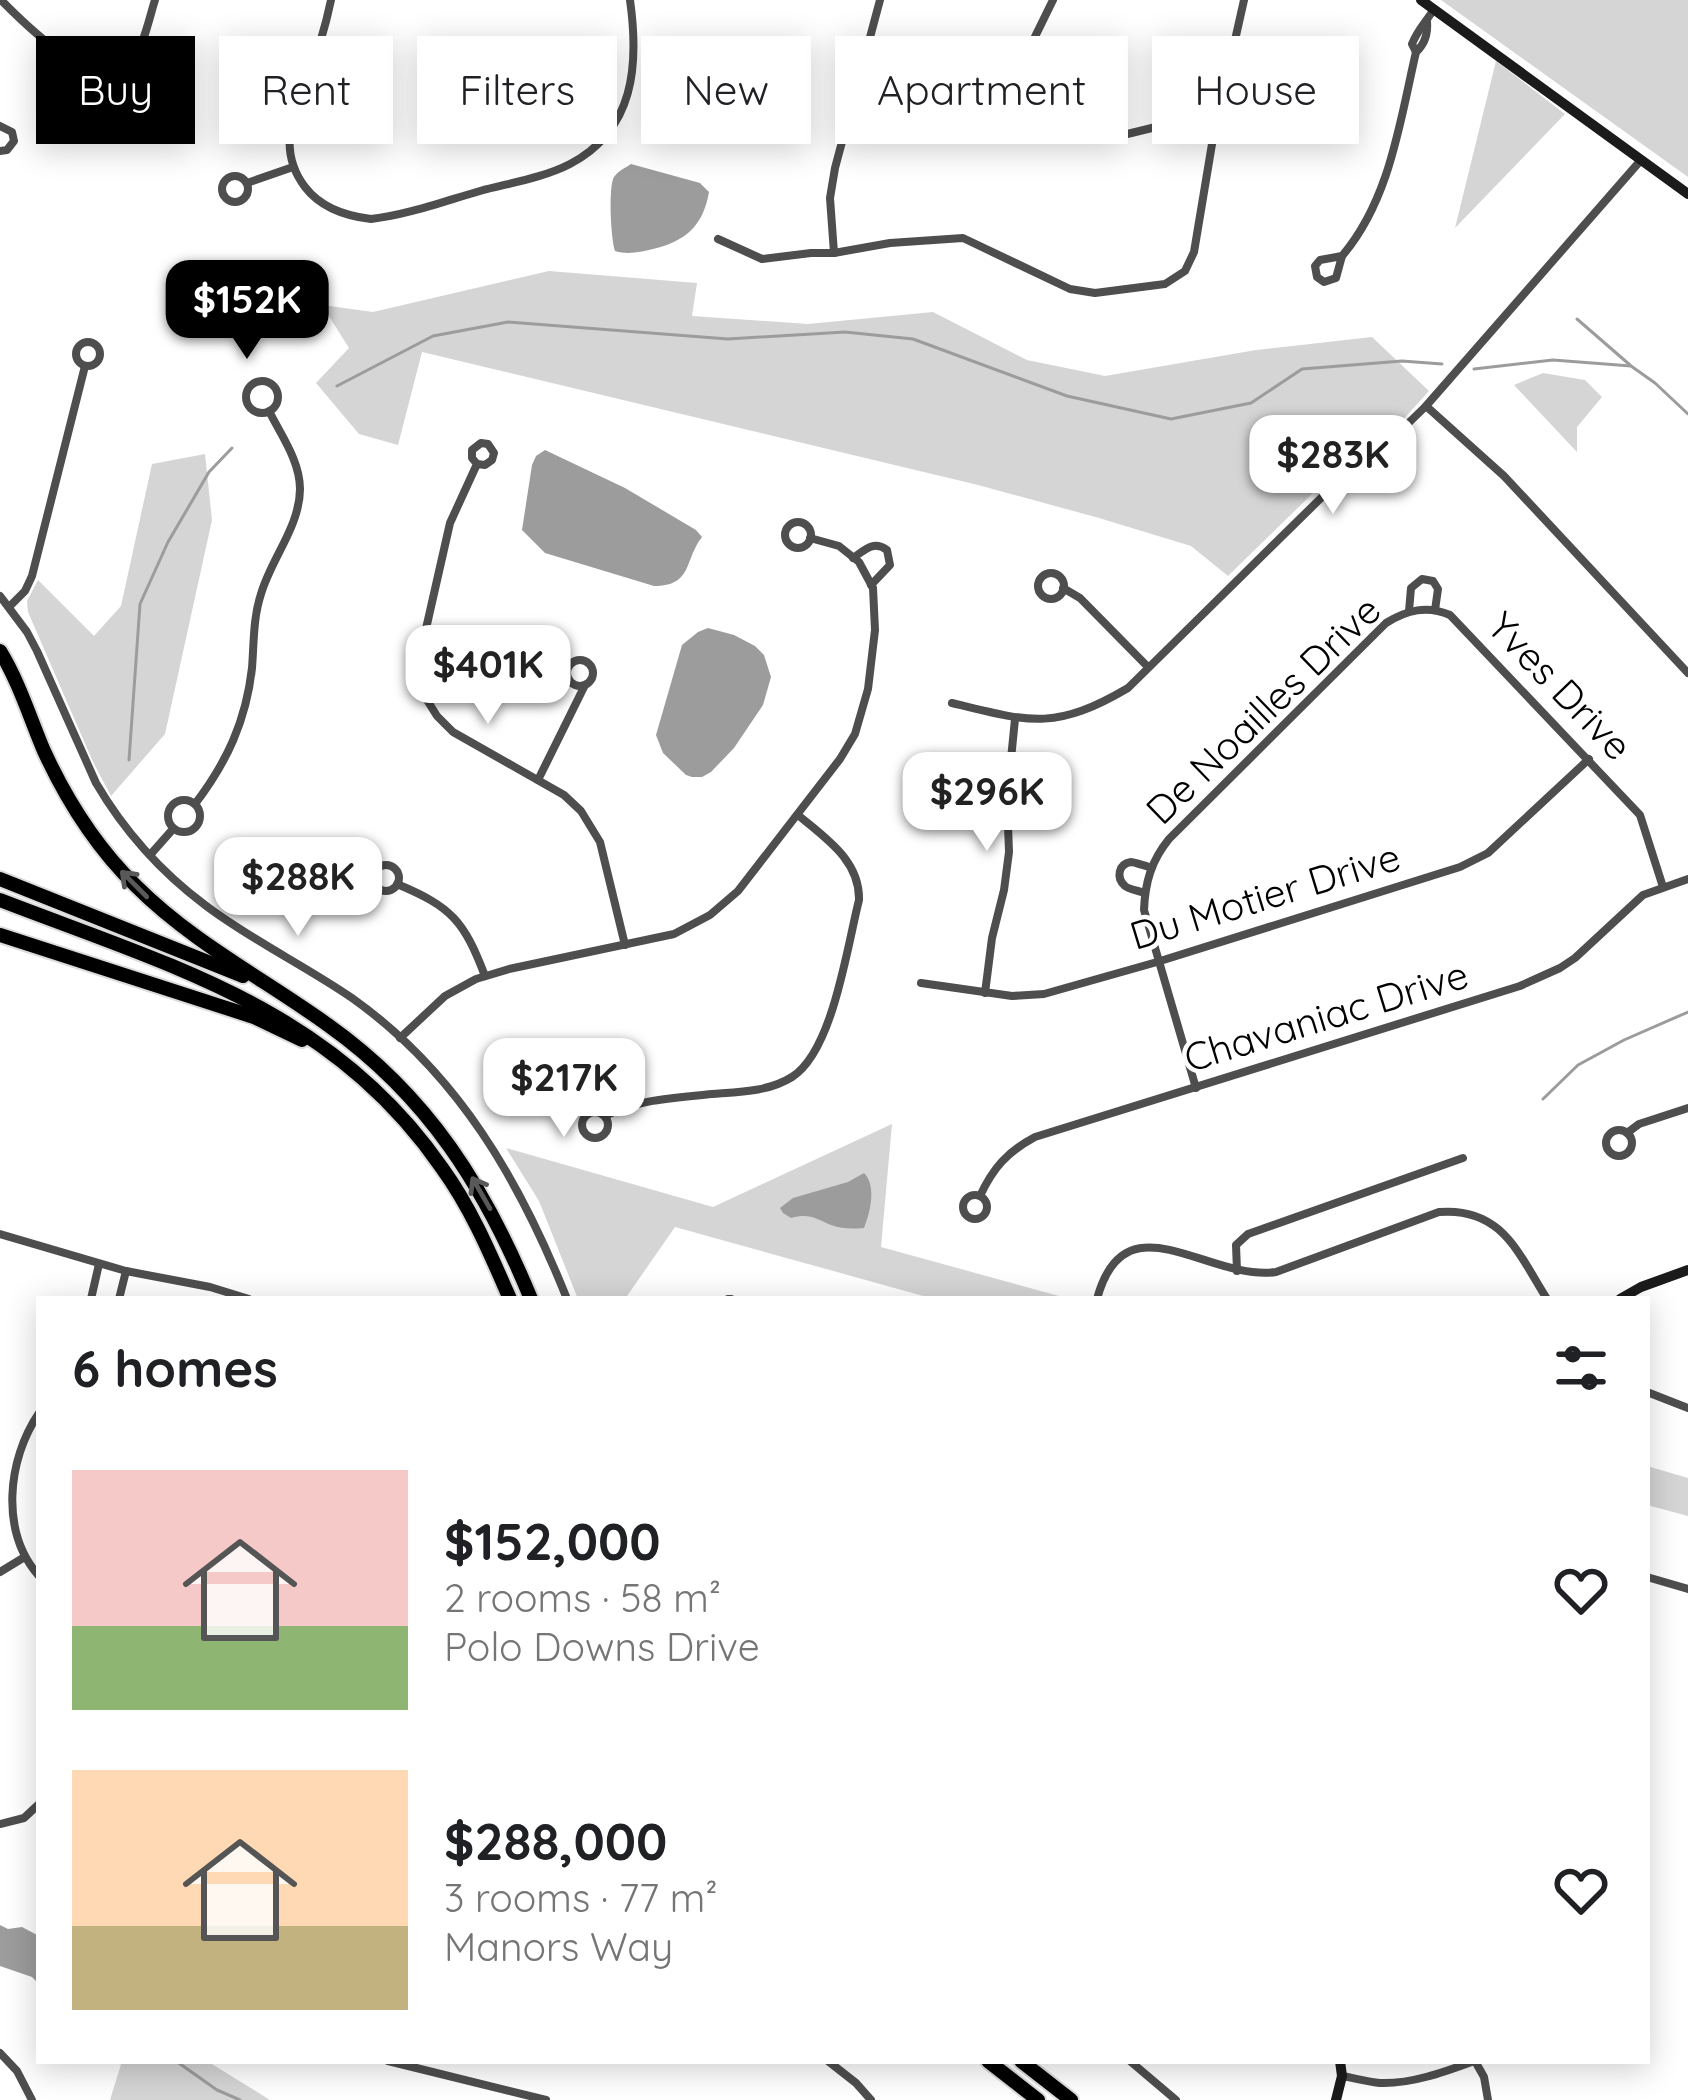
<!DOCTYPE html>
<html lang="en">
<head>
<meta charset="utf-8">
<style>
	body { margin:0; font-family:Quicksand,sans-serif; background:#f2f2f2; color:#202124; height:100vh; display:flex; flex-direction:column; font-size:45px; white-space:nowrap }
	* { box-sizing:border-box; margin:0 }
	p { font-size:39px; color:#757577 }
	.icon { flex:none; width:66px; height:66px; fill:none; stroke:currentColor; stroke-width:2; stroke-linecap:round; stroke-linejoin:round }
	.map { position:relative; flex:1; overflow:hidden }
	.panel { position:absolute; left:36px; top:1296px; width:1614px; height:768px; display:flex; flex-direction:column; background:#fff; border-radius:0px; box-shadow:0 6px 30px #0003 }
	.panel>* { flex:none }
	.guide { position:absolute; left:36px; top:36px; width:1617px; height:108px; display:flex; gap:24px }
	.price { position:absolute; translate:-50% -102px; padding:0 27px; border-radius:24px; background:#fff; color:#222; font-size:39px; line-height:78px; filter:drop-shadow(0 3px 6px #0008) }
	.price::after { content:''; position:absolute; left:50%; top:72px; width:36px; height:27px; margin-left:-18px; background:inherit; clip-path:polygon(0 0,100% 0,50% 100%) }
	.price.selected { background:#000; color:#fff }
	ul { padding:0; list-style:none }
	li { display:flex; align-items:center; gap:36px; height:300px; padding:0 36px }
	li span { display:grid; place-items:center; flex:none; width:336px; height:240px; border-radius:0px; color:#555 }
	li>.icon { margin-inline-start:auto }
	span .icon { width:144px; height:144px; fill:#fffc; stroke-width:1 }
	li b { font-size:51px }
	h2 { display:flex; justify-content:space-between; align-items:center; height:144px; padding:0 36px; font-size:51px }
	.tag { padding:0 42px; border-radius:0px; background:#fff; box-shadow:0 6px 30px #0003; font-size:42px; line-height:108px }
	.tag.selected { background:#000; color:#fff }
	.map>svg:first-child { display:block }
	.green { fill:#d5d5d5 }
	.water { fill:#9c9c9c }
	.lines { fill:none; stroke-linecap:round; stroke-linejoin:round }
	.stream { stroke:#9c9c9c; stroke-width:3 }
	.highway-casing { stroke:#dbdbdb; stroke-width:18 }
	.street { stroke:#4e4e4e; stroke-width:8 }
	.secondary { stroke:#1b1b1b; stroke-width:10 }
	.highway { stroke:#000; stroke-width:14 }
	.oneway { stroke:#595959 }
	.labels { text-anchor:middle; stroke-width:9; stroke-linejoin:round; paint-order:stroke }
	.street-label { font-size:39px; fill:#000; stroke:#fff }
</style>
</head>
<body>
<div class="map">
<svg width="1688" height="2100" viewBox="0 0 1688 2100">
	<rect width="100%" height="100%" fill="#fff"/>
	<g class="green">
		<path d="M1441,0H1688V177Z"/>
		<path d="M1496,61L1565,114L1455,228Z"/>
		<path d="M549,271L697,283L692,316L808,324L933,312L1027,360L1105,376L1256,350L1372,337L1429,391L1400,423L1315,491L1228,576L1191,546L1099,518L978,485L422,352L398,445L359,434L316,383L349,348L322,305L373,312Z"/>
		<path d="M1543,373L1585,380L1602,397L1577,427V452L1514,385Z"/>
		<path d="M205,454L212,520L165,734L111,796L93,762L28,612L27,601L38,580L94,636L121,606L152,464Z"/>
		<path d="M892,1124L881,1247L1070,1299H934L675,1227L625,1299H578L539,1201L506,1148L713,1207Z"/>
		<path d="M1647,1466L1688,1478V1516L1647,1505Z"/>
		<path d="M122,2061H207L270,2100H110Z"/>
	</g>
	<g class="water">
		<path d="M631,164L700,183L709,192C703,226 686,241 653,249C640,252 628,255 615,251C611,240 608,187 614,177C618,171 625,168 631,164Z"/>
		<path d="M545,450L625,488L696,530L702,537C684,560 693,586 654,586L545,553L522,530L532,465L536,456Z"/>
		<path d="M708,628L734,635L755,646L764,655L771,677L763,705L734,748L711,772L702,777H692L686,775L663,753L656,735L682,645L698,632Z"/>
		<path d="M864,1173C877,1186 870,1213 864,1228C852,1229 842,1229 831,1225C815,1218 809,1213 791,1218L783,1213L780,1208L793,1198L848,1182Z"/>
		<path d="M0,1925L8,1929L22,1927L39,1936V1984L32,1977L0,1966Z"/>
	</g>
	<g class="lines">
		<g class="stream">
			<path d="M1577,319L1630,365"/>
			<path d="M1474,369L1553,360L1631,366L1655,383L1688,414"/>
			<path d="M337,386L433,336L508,322L728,339L845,332L913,339L1067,396L1171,419L1251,403L1302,369L1402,361L1442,364"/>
			<path d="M129,760L140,604L168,542L209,472L232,448"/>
			<path d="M1543,1099L1578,1065L1624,1040L1688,1012"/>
			<path d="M176,2061L217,2090L240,2100"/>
		</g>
		<defs>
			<g id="highway">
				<path d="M0,651C19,682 30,718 44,751C67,801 97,848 136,886C192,942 264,979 328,1025C428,1096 485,1187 531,1299"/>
				<path d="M0,879L243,976"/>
				<path d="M0,900C171,966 332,1009 442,1168C471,1208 490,1253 510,1299"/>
				<path d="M0,935L254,1017L302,1040"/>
				<path d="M988,2061L1038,2100"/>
				<path d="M1021,2061L1071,2100"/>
			</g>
		</defs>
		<use href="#highway" class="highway-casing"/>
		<g class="street">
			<path d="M1,0C25,24 93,95 131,63C142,53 150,15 155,0"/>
			<path d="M331,0C326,24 319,49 309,72C294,111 276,149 305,187C321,208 345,216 371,219C407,215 445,201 480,191C509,183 543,178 570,164C635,130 639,64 630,0"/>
			<path d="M1416,52C1425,44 1428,33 1427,21"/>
			<path d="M858,80L900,90L916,97H966L1013,103L1062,130L1092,139L1115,137L1160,126H1173L1213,138"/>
			<path d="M1013,103L1028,51L1053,0"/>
			<path d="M0,126L12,132L14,141L7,150L0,151"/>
			<circle cx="235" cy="189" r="13"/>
			<path d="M247,183L293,167"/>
			<path d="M718,239L762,259L811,253H834L890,243L963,238L1070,289L1095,293L1165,284L1185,271L1194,252L1213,138L1244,0"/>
			<path d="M834,253L830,198L835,168L880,0"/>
			<path d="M1342,256C1390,200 1400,121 1416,52L1412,44C1418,29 1426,22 1434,9"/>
			<path d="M1342,256L1336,278L1324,282L1317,277L1315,266L1320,260Z"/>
			<circle cx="88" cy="354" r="12"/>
			<circle cx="262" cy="397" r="16"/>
			<path d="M1426,406L1504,476L1688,673"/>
			<path d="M477,464L485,465L492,460L494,453L488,444L481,443L472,450V458L477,464L450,523L418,664L427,700L437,716L453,732L564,795L581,811L600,842L625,945"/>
			<circle cx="798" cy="535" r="13"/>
			<path d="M853,558C865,550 873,540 887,550L890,565L871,585"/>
			<circle cx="1051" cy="586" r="13"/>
			<path d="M1063,588L1080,598L1148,667"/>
			<path d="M0,596L27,632L37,651L96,783C123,829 161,872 205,905C251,940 304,965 352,998C458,1073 520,1181 567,1299"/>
			<path d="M9,607L25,591L32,576L85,366"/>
			<path d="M1409,611L1411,588L1422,579L1433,581L1438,589L1435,610"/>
			<circle cx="580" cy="673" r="13"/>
			<path d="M952,703C1029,722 1055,731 1128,688L1322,497L1393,438L1426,406L1641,160"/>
			<path d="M538,780L585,685"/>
			<circle cx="184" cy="816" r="16"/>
			<path d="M195,804C227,762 246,721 252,668C254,643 253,618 261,594C271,559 300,526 300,489C300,461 281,435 269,411"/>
			<path d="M150,855L173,829"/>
			<circle cx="386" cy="878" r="13"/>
			<path d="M397,884C452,907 464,921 485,976"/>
			<path d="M1144,893C1140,891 1128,889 1125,886C1116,878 1118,864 1131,862C1133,862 1150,867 1151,868"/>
			<path d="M921,983L1012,996L1044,994L1157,962L1460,867L1488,853L1589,759"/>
			<path d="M985,993L992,938L1004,890L1009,852L1007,799L1015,719"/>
			<path d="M400,1038L445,996L476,979L509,969L674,934L710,915L738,891L840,759L855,734L868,689L875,630L873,588L859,562L839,546L810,538"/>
			<path d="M1196,1088L1144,910C1145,883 1151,861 1169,839L1386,623C1407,610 1427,605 1450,615L1640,815L1663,887"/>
			<circle cx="595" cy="1125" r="13"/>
			<path d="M605,1116C638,1099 675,1098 712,1094C739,1092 768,1092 792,1077C833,1051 847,947 859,900C860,860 825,838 798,815"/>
			<circle cx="1619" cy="1143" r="13"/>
			<path d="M1627,1133L1639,1124L1688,1108"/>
			<circle cx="975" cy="1207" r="12"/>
			<path d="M980,1196C993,1168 1007,1152 1035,1137L1520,986L1560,968L1575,958L1643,895L1688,879"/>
			<path d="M0,1234L126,1271L210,1287L249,1299"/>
			<path d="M1237,1271L1236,1245L1248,1234L1463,1158"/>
			<path d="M91,1299L99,1264"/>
			<path d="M119,1299L126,1271"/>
			<path d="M728,1299H731"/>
			<path d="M1097,1299C1125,1195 1208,1282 1276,1272L1439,1212C1502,1207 1518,1253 1547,1299"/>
			<path d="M1647,1392L1688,1408"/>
			<path d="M39,1413C7,1460 0,1532 39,1576"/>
			<path d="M0,1572L23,1558"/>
			<path d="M1647,1577L1688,1589"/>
			<path d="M0,1824L24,1818L39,1804"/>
			<path d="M0,2053L17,2071L32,2100"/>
			<path d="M388,2061L546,2100"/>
			<path d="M828,2061L856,2083L871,2100"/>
			<path d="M1130,2061L1176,2100"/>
			<path d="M1475,2061L1484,2077L1488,2100"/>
			<path d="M1342,2076C1354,2078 1368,2082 1380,2083C1412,2084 1444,2072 1474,2061"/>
		</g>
		<g class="secondary">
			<path d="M1421,0L1688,194"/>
			<path d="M1620,1299L1641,1287L1688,1270"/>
			<path d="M1336,2100L1342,2076L1340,2061"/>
		</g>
		<use href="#highway" class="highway"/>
	</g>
	<defs><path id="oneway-shaft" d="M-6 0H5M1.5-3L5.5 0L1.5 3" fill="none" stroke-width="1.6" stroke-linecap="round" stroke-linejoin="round" transform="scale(3)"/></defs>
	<g class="oneway">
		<use href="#oneway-shaft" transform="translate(134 884) rotate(-135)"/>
		<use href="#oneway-shaft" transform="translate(481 1193) rotate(-120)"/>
	</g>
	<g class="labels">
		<g class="street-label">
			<text transform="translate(1560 686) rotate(46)" y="14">Yves Drive</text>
			<text transform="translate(1263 710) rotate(-44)" y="14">De Noailles Drive</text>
			<text transform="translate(1265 896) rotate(-17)" y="14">Du Motier Drive</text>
			<text transform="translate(1326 1016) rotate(-17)" y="14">Chavaniac Drive</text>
		</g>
	</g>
</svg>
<b class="price selected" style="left:247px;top:362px">$152K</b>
<b class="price" style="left:1333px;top:517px">$283K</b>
<b class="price" style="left:488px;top:727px">$401K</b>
<b class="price" style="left:987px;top:854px">$296K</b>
<b class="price" style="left:298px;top:939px">$288K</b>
<b class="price" style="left:564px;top:1140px">$217K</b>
<div class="guide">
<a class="tag selected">Buy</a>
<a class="tag">Rent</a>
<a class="tag">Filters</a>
<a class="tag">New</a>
<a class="tag">Apartment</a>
<a class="tag">House</a>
</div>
<section class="panel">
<h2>6 homes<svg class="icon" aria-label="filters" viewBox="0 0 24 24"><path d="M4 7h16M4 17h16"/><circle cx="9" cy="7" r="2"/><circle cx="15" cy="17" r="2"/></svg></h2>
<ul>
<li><span style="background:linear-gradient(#f6c9c9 65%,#8fb573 0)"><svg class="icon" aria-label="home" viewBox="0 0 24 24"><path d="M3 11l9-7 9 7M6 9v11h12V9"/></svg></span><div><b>$152,000</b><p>2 rooms · 58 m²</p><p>Polo Downs Drive</p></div><svg class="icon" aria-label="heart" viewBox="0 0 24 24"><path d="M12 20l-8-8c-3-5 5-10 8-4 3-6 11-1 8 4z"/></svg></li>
<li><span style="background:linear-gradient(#ffd9b3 65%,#c2b280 0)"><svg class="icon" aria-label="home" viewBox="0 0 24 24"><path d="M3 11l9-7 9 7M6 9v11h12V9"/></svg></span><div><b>$288,000</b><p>3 rooms · 77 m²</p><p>Manors Way</p></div><svg class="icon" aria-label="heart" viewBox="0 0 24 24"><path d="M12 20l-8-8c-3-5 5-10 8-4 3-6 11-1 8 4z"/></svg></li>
</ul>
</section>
</div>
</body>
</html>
